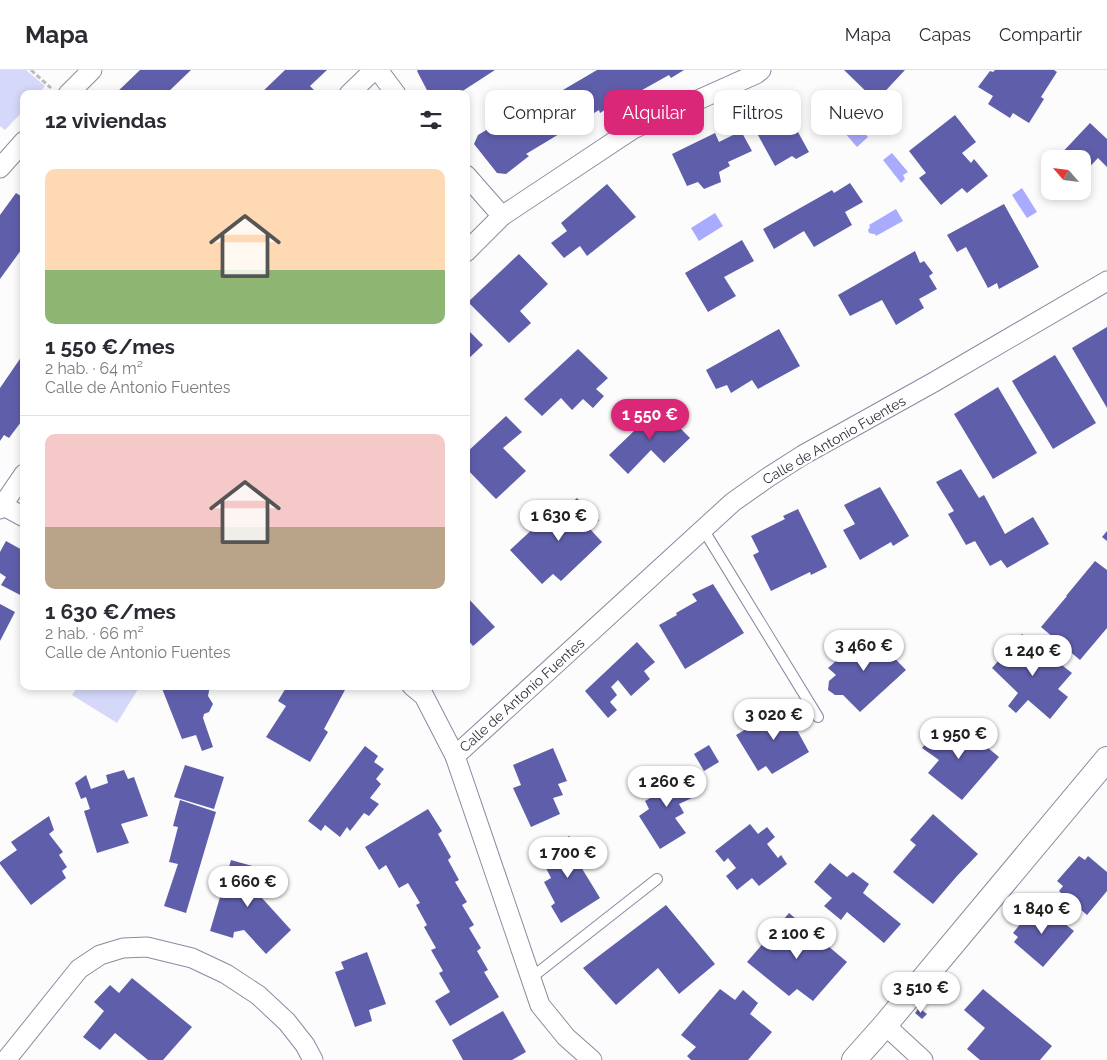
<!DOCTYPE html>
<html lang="es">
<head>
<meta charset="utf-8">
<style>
	body { margin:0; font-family:Raleway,sans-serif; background:#f2f2f3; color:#2b2b33; height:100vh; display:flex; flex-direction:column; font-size:19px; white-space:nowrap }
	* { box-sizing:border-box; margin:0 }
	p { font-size:16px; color:#7c7c81 }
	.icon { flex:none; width:28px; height:28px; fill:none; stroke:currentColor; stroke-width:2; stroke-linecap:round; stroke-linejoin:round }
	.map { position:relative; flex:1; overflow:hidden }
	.sheet { position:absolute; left:20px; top:20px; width:450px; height:600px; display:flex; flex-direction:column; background:#fff; border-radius:10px; box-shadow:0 2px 8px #0003 }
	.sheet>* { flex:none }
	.top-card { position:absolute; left:485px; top:20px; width:475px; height:45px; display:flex; gap:10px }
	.needle { width:32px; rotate:298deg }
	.fabs { position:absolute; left:1041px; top:80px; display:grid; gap:10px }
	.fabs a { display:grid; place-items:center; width:50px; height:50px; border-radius:10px; background:#fff; box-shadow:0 2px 8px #0003; font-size:25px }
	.price { position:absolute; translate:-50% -42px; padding:0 11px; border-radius:18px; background:#fff; color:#222; font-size:16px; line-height:32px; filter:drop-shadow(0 1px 2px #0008) }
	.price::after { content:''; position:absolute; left:50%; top:30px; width:15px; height:11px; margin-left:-8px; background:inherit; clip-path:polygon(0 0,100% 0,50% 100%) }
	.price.on { background:#db2777; color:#fff }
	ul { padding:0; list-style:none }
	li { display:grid; align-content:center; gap:10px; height:265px; padding:0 25px }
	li+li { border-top:1px solid #e1e1e2 }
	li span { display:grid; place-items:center; height:155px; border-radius:10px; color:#555 }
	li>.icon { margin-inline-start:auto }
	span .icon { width:90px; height:90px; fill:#fffc; stroke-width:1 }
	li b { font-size:21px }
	h2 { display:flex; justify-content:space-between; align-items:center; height:60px; padding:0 25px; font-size:21px }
	.tag { padding:0 18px; border-radius:10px; background:#fff; box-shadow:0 2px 8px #0003; font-size:18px; line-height:45px }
	.tag.on { background:#db2777; color:#fff }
	header { display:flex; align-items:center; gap:30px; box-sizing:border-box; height:70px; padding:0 25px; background:#fff; border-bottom:1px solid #e1e1e2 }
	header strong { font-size:24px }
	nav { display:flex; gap:28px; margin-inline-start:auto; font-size:18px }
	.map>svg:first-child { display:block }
	.green { fill:#d6d8fa }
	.water { fill:#a9abfe }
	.building { fill:#5f5eaa }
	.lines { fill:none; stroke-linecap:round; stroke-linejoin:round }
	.service-casing { stroke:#898ba2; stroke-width:12 }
	.minor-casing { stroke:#898ba2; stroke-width:21 }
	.tertiary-casing { stroke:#898ba2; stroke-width:26 }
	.path { stroke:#babbbe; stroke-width:3; stroke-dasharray:5 2.5; stroke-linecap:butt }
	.service { stroke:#fff; stroke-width:10 }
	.minor { stroke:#fff; stroke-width:19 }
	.tertiary { stroke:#fff; stroke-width:24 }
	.labels { text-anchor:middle; stroke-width:5; stroke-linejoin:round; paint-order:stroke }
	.street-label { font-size:14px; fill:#2f3039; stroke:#fff }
</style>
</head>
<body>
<header>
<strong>Mapa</strong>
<nav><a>Mapa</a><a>Capas</a><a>Compartir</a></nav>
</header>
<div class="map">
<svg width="1107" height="990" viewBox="0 0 1107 990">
	<rect width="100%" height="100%" fill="#fcfcfc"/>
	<g class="green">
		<path d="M0,0H26L45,16L38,24H24V40L5,60L0,56Z"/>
		<path d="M78,616H140L117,653L72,625Z"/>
	</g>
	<g class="water">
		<path d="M849,44L868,67L857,77L837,54Z"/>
		<path d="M892,83L908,102L903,105L905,109L901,113L883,90Z"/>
		<path d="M1022,118L1037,142L1027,148L1012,125Z"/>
		<path d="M896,139L903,151L876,166L875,164H873L869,163L868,160L870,157L869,155Z"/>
		<path d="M715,143L723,156L699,171L691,158Z"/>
	</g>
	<g class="building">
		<path d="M140,0H191L166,24H115Z"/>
		<path d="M285,0H327L310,16L315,21L312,24H260Z"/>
		<path d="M418,0H495L458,24H429L417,1Z"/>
		<path d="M597,0H684L671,8L669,5L635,24L634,22L600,43L599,40L526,84L529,86L506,104L497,103L474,74L478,65L488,59L493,61Z"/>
		<path d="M844,0H905L876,31Z"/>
		<path d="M995,0H1054L1057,2L1041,27L1044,29L1029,53L1013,43L1010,48L988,34L993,26L978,17L990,1L993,2Z"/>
		<path d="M772,34L780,48L788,44L809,82L796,89L792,86L775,96L748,47Z"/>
		<path d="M955,45L976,72L962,83L971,93L974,89L988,106L967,123L962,118L941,135L919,108L926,103L909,81Z"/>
		<path d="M1090,53L1107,69V97L1098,88L1082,105V89H1056Z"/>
		<path d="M741,61L752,81L728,92L730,96L719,102L721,112L704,119L698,112L687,116L672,84L715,63L719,72Z"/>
		<path d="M850,113L863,132L845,142L852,155L814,177L804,161L774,179L763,159L832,120L834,123Z"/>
		<path d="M607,114L636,147L587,186L580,176L564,188L551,173L567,161L561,153Z"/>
		<path d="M16,123L24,128V176L0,209V145Z"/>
		<path d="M1004,134L1039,197L999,219L997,213L988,218L966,177L957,182L947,165Z"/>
		<path d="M742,170L754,191L724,207L736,226L708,242L685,203Z"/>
		<path d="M915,181L920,193L924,191L933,203L929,206L937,219L919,229L924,238L896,255L882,230L850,246L838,225Z"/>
		<path d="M519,184L548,214L520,241L531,253L509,273L468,232Z"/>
		<path d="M1107,257V338L1072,278Z"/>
		<path d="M466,258L483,275L466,291Z"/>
		<path d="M779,259L800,296L758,319L752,310L731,323L727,315L716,319L706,300Z"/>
		<path d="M578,279L608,308L596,319L604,326L593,338L583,329L572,340L561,328L542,346L524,329Z"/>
		<path d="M24,283V348L9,368L4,365L0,371V318Z"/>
		<path d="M1055,285L1096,353L1053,379L1012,311Z"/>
		<path d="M998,317L1037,383L993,409L954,344Z"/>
		<path d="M659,337L690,368L664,393L651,380L628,404L609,385Z"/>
		<path d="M506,346L522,362L503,378L526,401L496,429L490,423L466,398V383Z"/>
		<path d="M961,399L979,428L984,425L1005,464L1033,447L1049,474L1007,498L1001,490L990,496L975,471L966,475L948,444L954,441L936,412Z"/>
		<path d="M880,417L909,466L893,476L891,472L860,490L843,460L855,454L844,435Z"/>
		<path d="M577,428L599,450L590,459L602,472L561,511L553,504L542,514L510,480L563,431L568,436Z"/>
		<path d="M798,439L827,497L811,505L810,502L771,521L753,485L759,482L751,466L785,449L783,446Z"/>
		<path d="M1107,461V471L1102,467Z"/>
		<path d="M6,471L24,481V527L1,515L6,507L0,503V482Z"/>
		<path d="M1095,491L1107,500V558L1080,590L1041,557L1067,526H1066Z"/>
		<path d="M713,514L744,563L685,599L659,555L677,545L676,543L697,531L692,524Z"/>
		<path d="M466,526L495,557L473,576L466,568Z"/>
		<path d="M0,534L15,542L0,571Z"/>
		<path d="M869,562L906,600L860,642L843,625H835L828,620L829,611L836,605L828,598Z"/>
		<path d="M1022,564L1072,603L1058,619L1068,627L1050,649L1028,630L1016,643L1008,636L1018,623L992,598Z"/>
		<path d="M637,572L655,592L644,601L650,609L631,626L618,610L611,617L617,625L610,632L617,640L608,648L585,621Z"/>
		<path d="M161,616H210L208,626L213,634L209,642L204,644L203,648L213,677L202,681L196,665L182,669Z"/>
		<path d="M287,616H343L346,618L324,659L328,662L310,692L266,667L286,636L278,631Z"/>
		<path d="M791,640L798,643L800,650V658L797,660L809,682L772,704L766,696L758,701L736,665L777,641L780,646Z"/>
		<path d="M959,654L999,687L962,730L928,703L939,690L922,678L939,658L949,666Z"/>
		<path d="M709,675L719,692L704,701L694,684Z"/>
		<path d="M365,676L378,686L374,692L384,699L376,709L381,714L370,728L379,734L369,746L364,743L350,761L347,757L340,767L325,755L321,761L308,751Z"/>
		<path d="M553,678L567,711L558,714L563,725L553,728L560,744L531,757L513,718L521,715L513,695Z"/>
		<path d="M185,695L224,707L214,739L174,727Z"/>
		<path d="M676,697L694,727L679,734L684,743L675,748L686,763L660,779L639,746L649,739L645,731L659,723L653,710Z"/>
		<path d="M124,700L128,709L134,707L148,746L121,754L129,773L97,783L84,741L90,739L86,727L81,729L75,713L86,705L91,719L108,713L106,705Z"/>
		<path d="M180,730L216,742L186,843L164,836L178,794L169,792L178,757L173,756Z"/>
		<path d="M428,739L442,761L438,764L451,787L448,790L459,810L455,812L467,832L462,835L474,855L469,858L481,878L477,881L488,900L484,902L499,927L450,956L435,931L450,922L439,903L443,901L431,880L436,878L424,857L427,855L416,835L420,833L408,813L399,818L386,795L379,800L365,777Z"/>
		<path d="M933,744L978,784L957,806L933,834L893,802L916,775L910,770Z"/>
		<path d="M49,746L54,760L49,764L63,782L59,785L67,797L62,801L66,808L31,835L0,794V792L17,780L11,772Z"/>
		<path d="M750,754L758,764L767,757L775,767L767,774L778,788L781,785L787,794L759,816L752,808L737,820L726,806L736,798L728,788L724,792L715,781Z"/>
		<path d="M569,766L575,775L582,771L590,785L578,792L600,828L561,853L551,836L555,833L544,812L551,808L539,784Z"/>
		<path d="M1079,786L1085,790L1088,786L1107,802V821L1087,845L1059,821L1063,816L1057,811Z"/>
		<path d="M231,790L270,801L262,828L291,860L266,884L244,860L234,862L233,868L210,861Z"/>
		<path d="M830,793L847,807L853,802L869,814L863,823L901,854L884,873L847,842L841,850L824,836L832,828L814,812Z"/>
		<path d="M666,835L715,894L679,924L658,898L616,935L583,898Z"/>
		<path d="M1034,837L1040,841L1044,837L1074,861L1043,897L1014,872L1018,867L1013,863Z"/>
		<path d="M789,843L847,892L813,931L797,919L789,926L747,892Z"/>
		<path d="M367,882L386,934L369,940L372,951L355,957L335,902L344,899L341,892Z"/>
		<path d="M132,908L192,957L163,990H148L115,963L100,980L83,967L104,941L94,932L110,915L119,923Z"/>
		<path d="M720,919L735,930L743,920L758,933L750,944L772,962L748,990H691L687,986L696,977L681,965Z"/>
		<path d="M983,919L1052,976L1040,990H980L967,979L985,958L964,940Z"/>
		<path d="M919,938L927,944L922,949L915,943Z"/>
		<path d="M503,941L526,982L512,990H463L452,970Z"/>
	</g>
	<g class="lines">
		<defs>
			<g id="service">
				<path d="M703,459L818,647"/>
				<path d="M531,908L657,809"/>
			</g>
			<g id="minor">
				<path d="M378,0L396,24"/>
				<path d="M68,24L92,0"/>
				<path d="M349,24L374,0"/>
				<path d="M0,98L24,71"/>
				<path d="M466,105L502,146"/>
				<path d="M466,182L502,146L633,59L756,4L761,0"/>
				<path d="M0,434L24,447"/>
				<path d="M0,439L24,404"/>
				<path d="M412,616L424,626L455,686L540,935L566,967L592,990"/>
				<path d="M455,686L733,432L767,408L803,385L934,312L1107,211"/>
				<path d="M885,955L923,990"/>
				<path d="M6,990L79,899L100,885L123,878L147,877L192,888L226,904L258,925L287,952L305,975L313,990"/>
			</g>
			<path id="tertiary" d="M854,990L885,955L1107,689"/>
		</defs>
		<use href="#service" class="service-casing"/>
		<use href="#minor" class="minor-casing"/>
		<use href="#tertiary" class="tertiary-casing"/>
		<path class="path" d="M31,0L51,18"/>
		<use href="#service" class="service"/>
		<use href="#minor" class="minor"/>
		<use href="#tertiary" class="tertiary"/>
	</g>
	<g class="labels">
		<g class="street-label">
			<text transform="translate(834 370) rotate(-30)" y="5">Calle de Antonio Fuentes</text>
			<text transform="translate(522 625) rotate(-42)" y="5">Calle de Antonio Fuentes</text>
		</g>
	</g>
</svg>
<div class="fabs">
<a><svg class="needle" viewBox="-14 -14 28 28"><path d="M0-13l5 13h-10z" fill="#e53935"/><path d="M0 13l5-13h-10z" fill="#7c7c81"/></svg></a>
</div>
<b class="price on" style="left:650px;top:371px">1 550 €</b>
<b class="price" style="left:559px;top:472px">1 630 €</b>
<b class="price" style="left:864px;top:602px">3 460 €</b>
<b class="price" style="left:1033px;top:607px">1 240 €</b>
<b class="price" style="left:774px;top:671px">3 020 €</b>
<b class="price" style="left:959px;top:690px">1 950 €</b>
<b class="price" style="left:667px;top:738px">1 260 €</b>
<b class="price" style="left:568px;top:809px">1 700 €</b>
<b class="price" style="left:248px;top:838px">1 660 €</b>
<b class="price" style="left:1042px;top:865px">1 840 €</b>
<b class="price" style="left:797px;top:890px">2 100 €</b>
<b class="price" style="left:921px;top:944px">3 510 €</b>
<div class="top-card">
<a class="tag">Comprar</a>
<a class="tag on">Alquilar</a>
<a class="tag">Filtros</a>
<a class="tag">Nuevo</a>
</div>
<section class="sheet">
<h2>12 viviendas<svg class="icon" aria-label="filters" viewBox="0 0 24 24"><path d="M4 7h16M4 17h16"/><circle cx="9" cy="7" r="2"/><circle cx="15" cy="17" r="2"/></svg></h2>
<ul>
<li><span style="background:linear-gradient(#ffd9b3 65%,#8fb573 0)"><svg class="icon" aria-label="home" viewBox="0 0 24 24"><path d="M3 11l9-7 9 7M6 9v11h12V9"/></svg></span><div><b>1 550 €/mes</b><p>2 hab. · 64 m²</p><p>Calle de Antonio Fuentes</p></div></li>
<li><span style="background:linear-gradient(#f6c9c9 60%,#b9a48a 0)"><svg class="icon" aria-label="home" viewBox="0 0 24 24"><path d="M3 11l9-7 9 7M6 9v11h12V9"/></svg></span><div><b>1 630 €/mes</b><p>2 hab. · 66 m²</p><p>Calle de Antonio Fuentes</p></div></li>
</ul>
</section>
</div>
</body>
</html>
